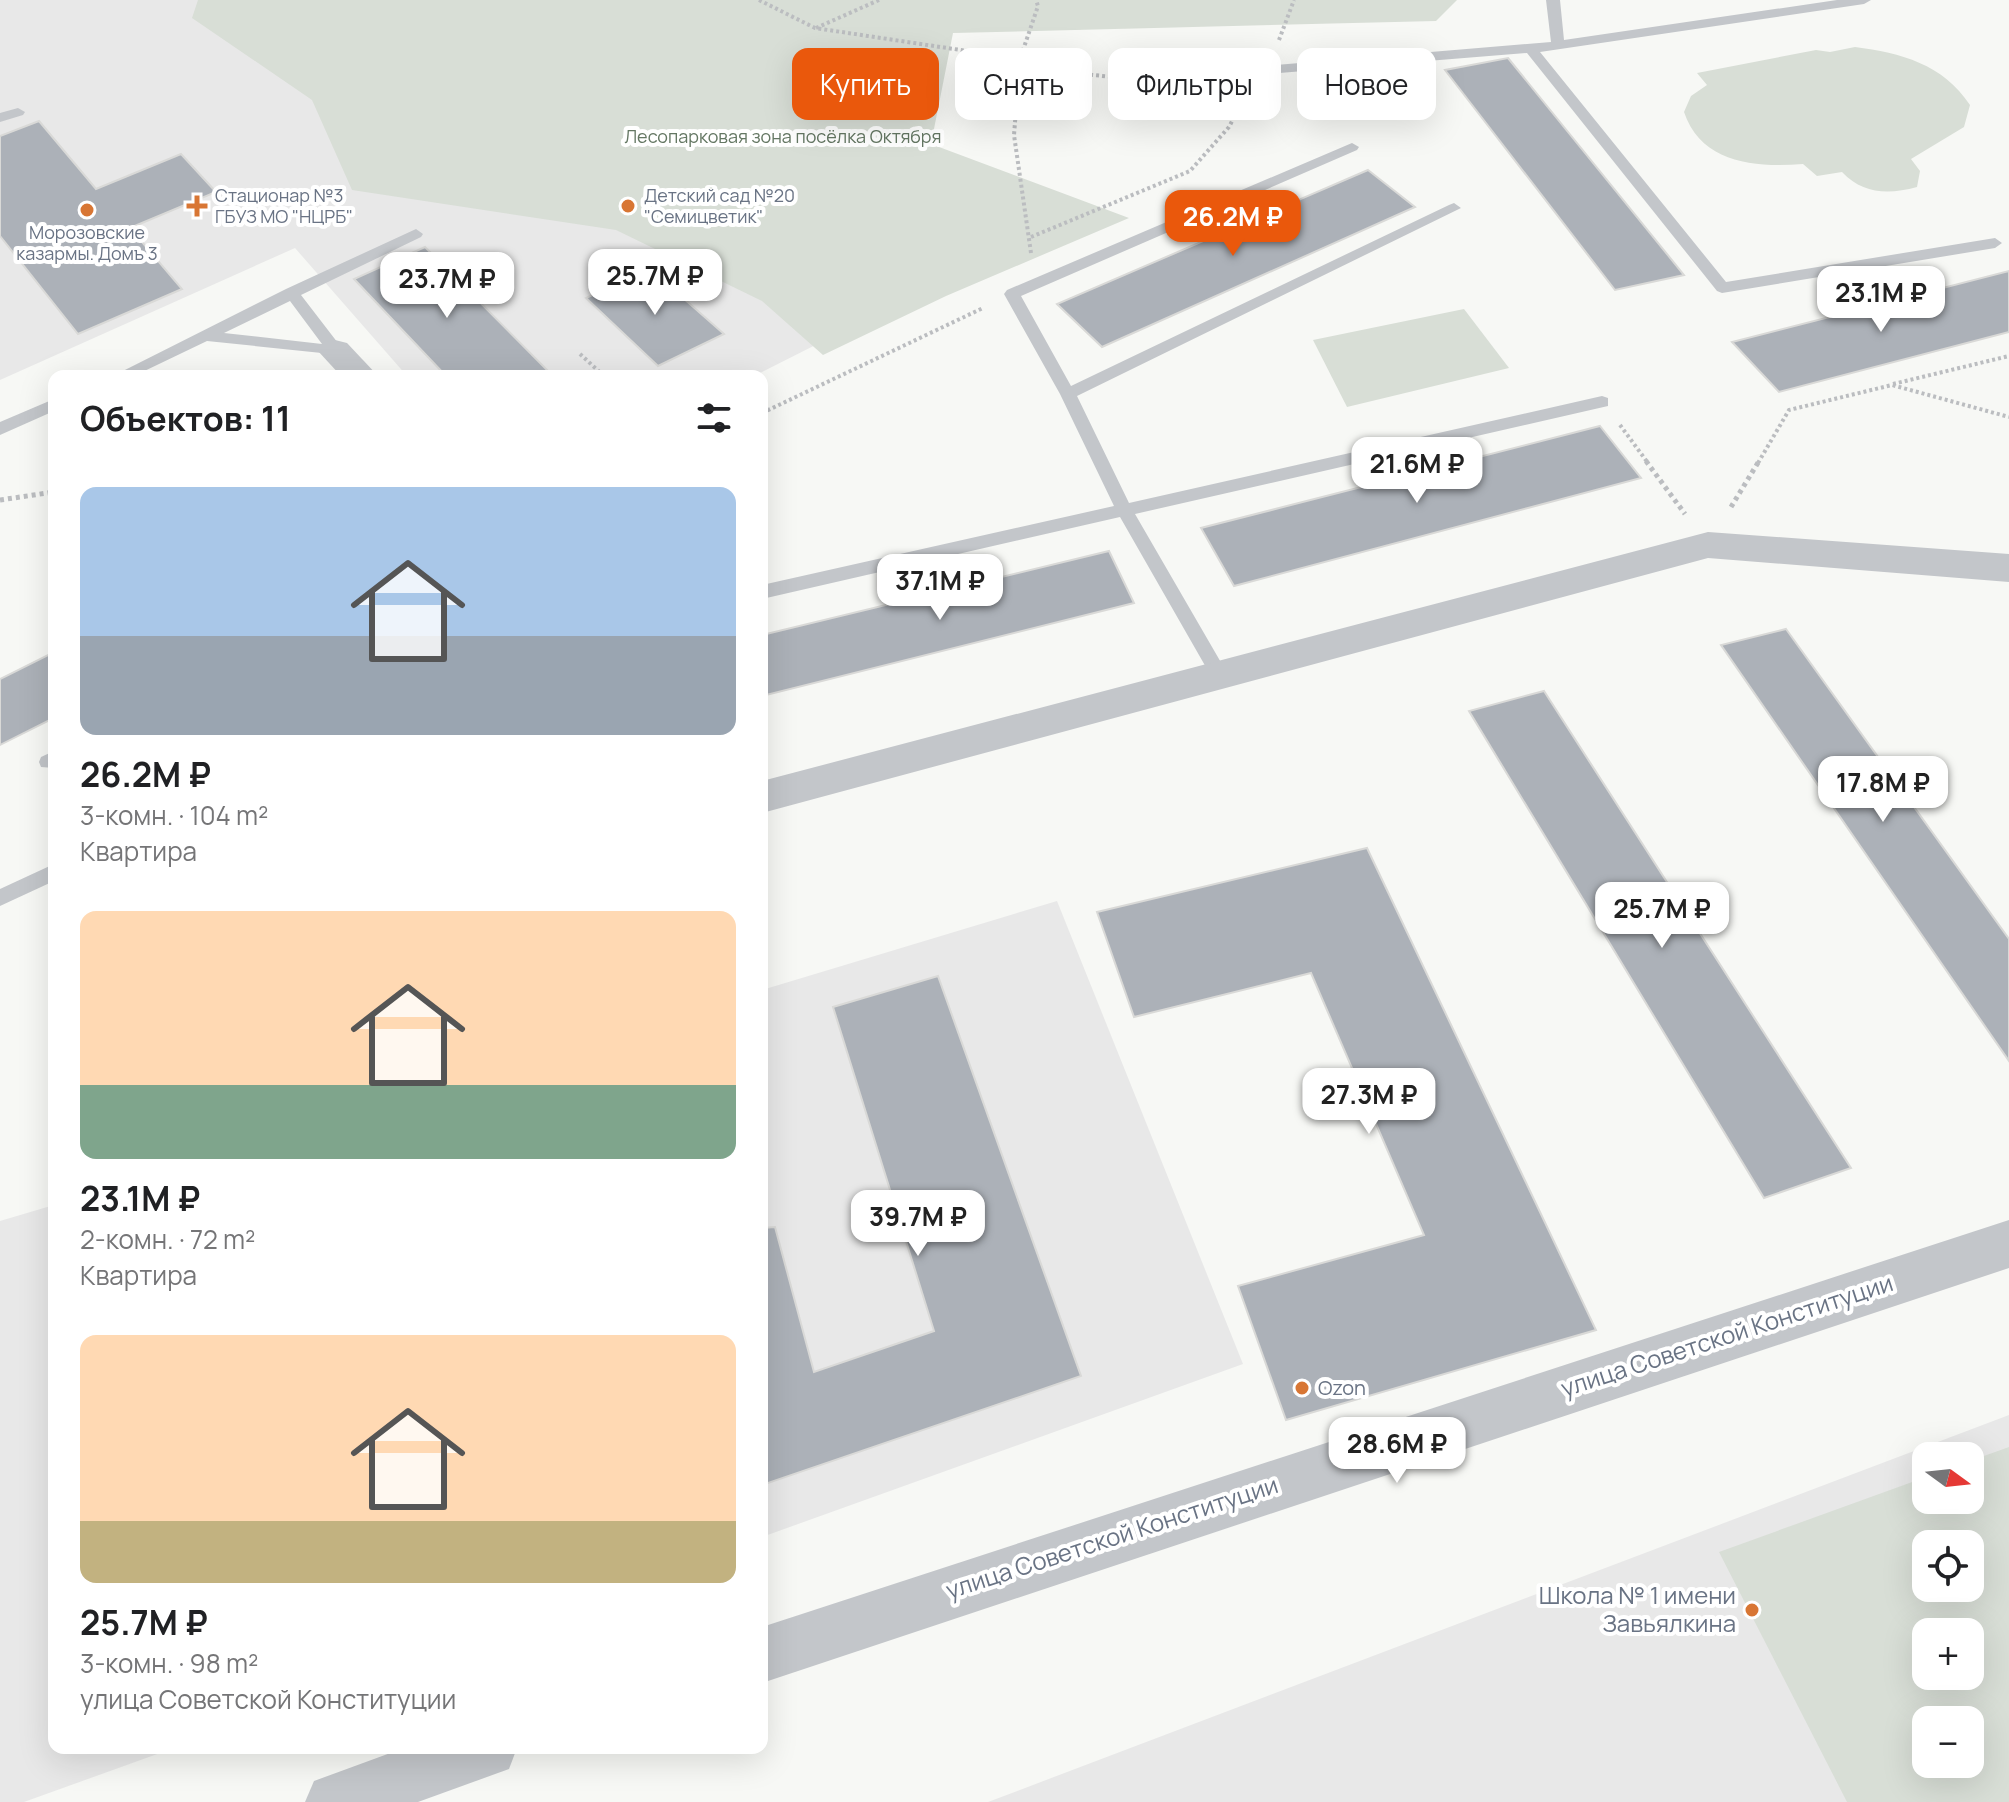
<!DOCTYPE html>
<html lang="ru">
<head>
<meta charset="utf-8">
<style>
	body { margin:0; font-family:Manrope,sans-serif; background:#f2f2f2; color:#202124; height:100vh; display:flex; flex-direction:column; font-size:30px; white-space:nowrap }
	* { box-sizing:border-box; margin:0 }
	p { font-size:26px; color:#757577 }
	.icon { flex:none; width:44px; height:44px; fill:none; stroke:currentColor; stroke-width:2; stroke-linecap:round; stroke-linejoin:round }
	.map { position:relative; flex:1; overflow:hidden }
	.panel { position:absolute; left:48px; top:370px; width:720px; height:1384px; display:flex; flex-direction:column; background:#fff; border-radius:16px; box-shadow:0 8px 32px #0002 }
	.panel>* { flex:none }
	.banner { position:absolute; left:792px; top:48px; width:760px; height:72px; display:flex; gap:16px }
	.needle { width:52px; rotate:105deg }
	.fabs { position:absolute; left:1912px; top:1442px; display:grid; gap:16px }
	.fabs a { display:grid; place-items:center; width:72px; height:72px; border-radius:16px; background:#fff; box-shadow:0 8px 32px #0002; font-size:40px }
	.price { position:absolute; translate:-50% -68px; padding:0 18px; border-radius:16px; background:#fff; color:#222; font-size:26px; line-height:52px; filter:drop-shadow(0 2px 4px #0008) }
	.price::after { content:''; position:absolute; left:50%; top:48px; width:24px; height:18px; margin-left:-12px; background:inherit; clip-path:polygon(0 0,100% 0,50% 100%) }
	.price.current { background:#ea580c; color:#fff }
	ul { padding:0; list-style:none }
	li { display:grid; align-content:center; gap:16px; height:424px; padding:0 32px }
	li span { display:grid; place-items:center; height:248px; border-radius:16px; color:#555 }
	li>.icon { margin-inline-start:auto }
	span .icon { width:144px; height:144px; fill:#fffc; stroke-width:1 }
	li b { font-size:34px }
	h2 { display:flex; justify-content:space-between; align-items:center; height:96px; padding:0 32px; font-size:34px }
	.pill { padding:0 28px; border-radius:16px; background:#fff; box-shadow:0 8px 32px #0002; font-size:28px; line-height:72px }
	.pill.current { background:#ea580c; color:#fff }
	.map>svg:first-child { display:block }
	.built { fill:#e8e8e8; fill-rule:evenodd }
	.green { fill:#d8ded6; fill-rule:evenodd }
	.building { fill:#acb1b8; stroke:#d9d9d7; stroke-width:2 }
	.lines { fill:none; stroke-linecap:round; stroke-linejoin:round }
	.path-far1 { stroke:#bbbdc0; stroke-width:4; stroke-dasharray:3 3; stroke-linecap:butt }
	.path { stroke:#bbbdc0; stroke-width:5; stroke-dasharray:4 4; stroke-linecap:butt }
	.service { fill:#c3c6ca; fill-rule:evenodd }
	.minor { fill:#c3c6ca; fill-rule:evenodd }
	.tertiary { fill:#c3c6ca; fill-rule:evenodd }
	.poi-dot { fill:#d87634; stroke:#fff; stroke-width:3 }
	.labels { text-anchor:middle; stroke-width:8; stroke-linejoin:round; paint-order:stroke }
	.far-park-label { font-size:18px; fill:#647763; stroke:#fff }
	.far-poi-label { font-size:18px; fill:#697384; stroke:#fff; text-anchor:start }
	.poi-label { font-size:20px; fill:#697384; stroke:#fff; text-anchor:start }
	.near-street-label { font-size:24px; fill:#697384; stroke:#fff }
	.near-poi-label { font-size:24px; fill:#697384; stroke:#fff; text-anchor:end }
</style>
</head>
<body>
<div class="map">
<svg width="2009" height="1802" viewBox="0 0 2009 1802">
	<rect width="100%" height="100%" fill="#f7f8f5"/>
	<g class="built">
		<path d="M0,0H311L948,278L754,376H407L295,248L0,380Z"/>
		<path d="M1057,901L1243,1364L762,1537V990Z"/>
		<path d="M54,1205V1748H174L24,1802H0V1221Z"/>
		<path d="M2009,1415V1802H988ZM1926,1456H1970V1500H1926ZM1926,1544H1970V1588H1926ZM1926,1632H1970V1676H1926ZM1926,1720H1970V1764H1926Z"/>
	</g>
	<g class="green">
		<path d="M198,0H1457L1436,21L953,33L931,144L1129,218L946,296L823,355L762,301L616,230L352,190L312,100L192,18Z"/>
		<path d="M1855,47C1901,53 1943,64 1970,105L1964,127L1911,159L1920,171L1917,187C1888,195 1863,194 1842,172L1817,176L1803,164C1755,168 1701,163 1684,112L1691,96L1707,85L1697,73L1816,50L1830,52Z"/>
		<path d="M1464,309L1509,368L1347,407L1313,340Z"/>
		<path d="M2009,1447V1802H1847L1719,1552L1926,1477V1500H1970V1461ZM1926,1544H1970V1588H1926ZM1970,1632V1676H1926V1632ZM1970,1720V1764H1926V1720Z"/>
	</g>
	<g class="building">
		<path d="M1508,58L1684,275L1615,290L1445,70Z"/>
		<path d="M39,121L96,189L181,154L216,192L130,228L182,289L78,334L0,236V136Z"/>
		<path d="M1368,170L1415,207L1102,347L1057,304Z"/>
		<path d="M425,247L553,376H446L354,279Z"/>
		<path d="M649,268L724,334L658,366L586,298Z"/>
		<path d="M2009,271V332L1779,392L1732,342Z"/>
		<path d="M1600,426L1641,478L1234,586L1201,528Z"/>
		<path d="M1109,551L1134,603L762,696V635Z"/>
		<path d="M1786,629L2009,939V1061L1721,645Z"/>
		<path d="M54,652V718L0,745V679Z"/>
		<path d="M1544,691L1851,1168L1764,1198L1469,711Z"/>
		<path d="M1367,848L1596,1330L1286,1420L1238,1286L1424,1235L1311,973L1134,1017L1097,912Z"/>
		<path d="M938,976L1081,1376L762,1485V1228L775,1227L814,1372L934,1331L833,1007Z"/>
	</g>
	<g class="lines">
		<g class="path-far1">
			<path d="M759,0L815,28L1020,59L1071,73L1114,77"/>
			<path d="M816,28L879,0"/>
			<path d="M1279,40L1294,0"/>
			<path d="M1031,237L1190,171L1229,127L1243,100"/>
			<path d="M1031,253L1014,135L1020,59L1038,6L1036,0"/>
			<path d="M580,354L604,376"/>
			<path d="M1893,384L2009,356"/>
			<path d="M762,413L983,308"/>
			<path d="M1620,425L1648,463"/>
			<path d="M1758,463L1789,410L1892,385L2009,417"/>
		</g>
		<g class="path">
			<path d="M1646,461L1685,514"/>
			<path d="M0,500L54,492"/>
			<path d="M1731,507L1759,461"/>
		</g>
		<g class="service">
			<path d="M1546,0H1560L1564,40L1837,0H1871L1864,4L1540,52L1726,282L1995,238L2002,243L1995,248L1722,293L1717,291L1527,53L1144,84L1137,80L1144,76L1551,42Z"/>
			<path d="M18,108L25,112L23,115L0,122V113Z"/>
			<path d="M1352,143L1359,147L1357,150L1021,296L1071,386L1449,205L1454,203L1461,208L1077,396L1129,503L1602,396L1608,398V406L1135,514L1230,678L1221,685L1215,683L1120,517L762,599V585L1114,506L1060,394L1004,294L1007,290Z"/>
			<path d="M416,229L423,234L421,237L301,295L341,347V355L207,341L134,376H113L286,289ZM290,301L322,344L224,333Z"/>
			<path d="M54,399V411L0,435V422Z"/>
			<path d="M54,751V768L41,767L39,762L41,757Z"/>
			<path d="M54,864V881L0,906V889Z"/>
		</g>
		<g class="minor">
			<path d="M335,340L347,343L378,376H341L318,351L323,343Z"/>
			<path d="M1708,532L2009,554V582L1708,558L762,813V781Z"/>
		</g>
		<g class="tertiary">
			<path d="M2009,1220V1268L762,1683V1627Z"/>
			<path d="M404,1748H517L509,1769L418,1802H305L314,1781Z"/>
		</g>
	</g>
	<g class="poi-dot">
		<path d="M193 194h8v8h8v8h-8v8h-8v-8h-8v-8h8z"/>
		<circle cx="628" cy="206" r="8"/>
		<circle cx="87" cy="210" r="8"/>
		<circle cx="1302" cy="1388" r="8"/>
		<circle cx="1752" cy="1610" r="8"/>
	</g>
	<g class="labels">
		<g class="far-park-label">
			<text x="783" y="143">Лесопарковая зона посёлка Октября</text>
		</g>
		<g class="far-poi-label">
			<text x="215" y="202">Стационар №3<tspan x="215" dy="21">ГБУЗ МО "НЦРБ"</tspan></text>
			<text x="644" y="202">Детский сад №20<tspan x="644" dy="21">"Семицветик"</tspan></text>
			<text x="87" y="239" text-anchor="middle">Морозовские<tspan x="87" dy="21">казармы. Домъ 3</tspan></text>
		</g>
		<g class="poi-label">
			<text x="1318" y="1395">Ozon</text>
		</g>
		<g class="near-street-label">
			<text transform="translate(1727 1336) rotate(-18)" y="8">улица Советской Конституции</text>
			<text transform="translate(1112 1538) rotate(-18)" y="8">улица Советской Конституции</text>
		</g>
		<g class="near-poi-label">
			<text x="1736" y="1604">Школа № 1 имени<tspan x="1736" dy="28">Завьялкина</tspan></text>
		</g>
	</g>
</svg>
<div class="fabs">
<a><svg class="needle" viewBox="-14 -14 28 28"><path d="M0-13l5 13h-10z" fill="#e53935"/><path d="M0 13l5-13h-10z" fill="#757577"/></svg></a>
<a><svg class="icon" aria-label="locate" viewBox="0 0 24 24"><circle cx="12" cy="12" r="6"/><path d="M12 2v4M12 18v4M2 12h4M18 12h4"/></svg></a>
<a>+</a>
<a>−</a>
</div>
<b class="price current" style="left:1233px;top:258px">26.2M ₽</b>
<b class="price" style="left:655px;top:317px">25.7M ₽</b>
<b class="price" style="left:447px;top:320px">23.7M ₽</b>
<b class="price" style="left:1881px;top:334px">23.1M ₽</b>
<b class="price" style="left:1417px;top:505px">21.6M ₽</b>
<b class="price" style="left:940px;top:622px">37.1M ₽</b>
<b class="price" style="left:1883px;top:824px">17.8M ₽</b>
<b class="price" style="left:1662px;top:950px">25.7M ₽</b>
<b class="price" style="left:1369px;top:1136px">27.3M ₽</b>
<b class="price" style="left:918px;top:1258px">39.7M ₽</b>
<b class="price" style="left:1397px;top:1485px">28.6M ₽</b>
<div class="banner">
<a class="pill current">Купить</a>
<a class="pill">Снять</a>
<a class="pill">Фильтры</a>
<a class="pill">Новое</a>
</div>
<section class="panel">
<h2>Объектов: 11<svg class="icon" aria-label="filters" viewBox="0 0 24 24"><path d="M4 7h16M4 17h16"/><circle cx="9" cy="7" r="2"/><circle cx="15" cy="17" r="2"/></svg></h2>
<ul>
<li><span style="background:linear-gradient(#a9c7e8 60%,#9aa5b1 0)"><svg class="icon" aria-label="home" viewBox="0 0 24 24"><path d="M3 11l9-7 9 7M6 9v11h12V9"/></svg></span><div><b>26.2M ₽</b><p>3-комн. · 104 m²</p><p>Квартира</p></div></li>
<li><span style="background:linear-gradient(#ffd9b3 70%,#7fa58c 0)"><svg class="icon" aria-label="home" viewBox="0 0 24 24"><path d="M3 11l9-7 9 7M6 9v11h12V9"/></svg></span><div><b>23.1M ₽</b><p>2-комн. · 72 m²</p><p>Квартира</p></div></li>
<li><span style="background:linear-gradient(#ffd9b3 75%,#c2b280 0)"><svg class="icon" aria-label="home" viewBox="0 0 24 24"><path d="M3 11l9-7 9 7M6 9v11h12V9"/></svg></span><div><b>25.7M ₽</b><p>3-комн. · 98 m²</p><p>улица Советской Конституции</p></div></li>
</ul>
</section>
</div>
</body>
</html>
